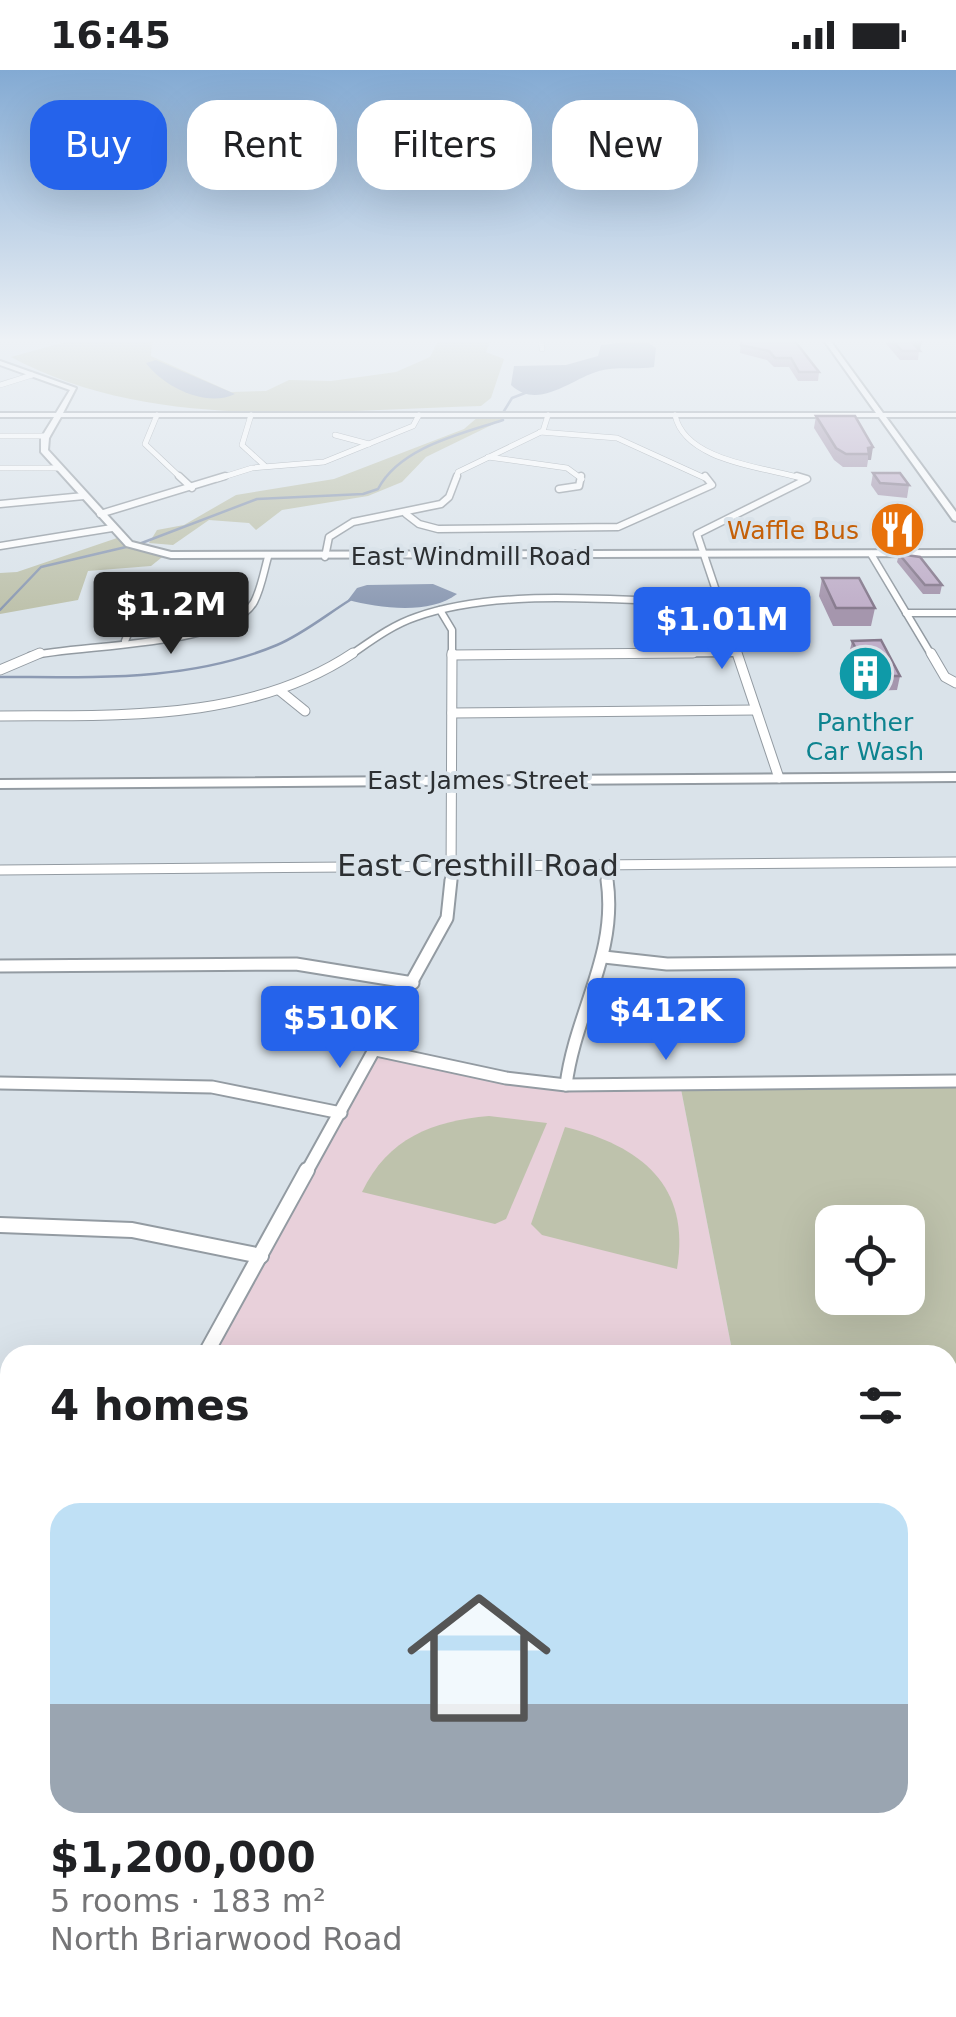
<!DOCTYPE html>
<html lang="en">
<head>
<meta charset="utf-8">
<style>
	body { margin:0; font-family:"DejaVu Sans",sans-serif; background:#f2f2f2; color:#202124; height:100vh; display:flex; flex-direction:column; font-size:38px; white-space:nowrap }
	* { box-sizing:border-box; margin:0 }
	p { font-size:32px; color:#757577 }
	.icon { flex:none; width:55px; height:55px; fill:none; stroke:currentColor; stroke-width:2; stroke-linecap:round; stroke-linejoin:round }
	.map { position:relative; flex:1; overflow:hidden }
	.details { position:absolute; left:0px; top:1275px; width:958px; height:672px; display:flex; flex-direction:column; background:#fff; border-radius:30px 30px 0 0; box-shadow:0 10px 40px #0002 }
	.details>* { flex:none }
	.hud { position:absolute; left:30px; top:30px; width:898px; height:90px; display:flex; gap:20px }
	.controls { position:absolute; left:815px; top:1135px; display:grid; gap:20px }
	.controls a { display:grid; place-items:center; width:110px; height:110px; border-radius:20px; background:#fff; box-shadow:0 10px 40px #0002; font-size:50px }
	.price { position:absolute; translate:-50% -85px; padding:0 22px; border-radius:10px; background:#2563eb; color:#fff; font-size:32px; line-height:65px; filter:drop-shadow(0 2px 5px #0008) }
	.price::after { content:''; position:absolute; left:50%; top:60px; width:30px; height:22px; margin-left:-15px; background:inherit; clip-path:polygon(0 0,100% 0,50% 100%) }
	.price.current { background:#222; color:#fff }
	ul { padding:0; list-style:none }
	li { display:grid; align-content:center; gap:20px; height:530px; padding:0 50px }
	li+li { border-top:2px solid #e0e0e0 }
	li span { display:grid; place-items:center; height:310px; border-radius:30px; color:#555 }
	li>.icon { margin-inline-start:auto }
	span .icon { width:180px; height:180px; fill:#fffc; stroke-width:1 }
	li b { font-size:42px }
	h2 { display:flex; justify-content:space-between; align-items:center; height:120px; padding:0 50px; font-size:42px }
	.pill { padding:0 35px; border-radius:30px; background:#fff; box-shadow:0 10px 40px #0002; font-size:35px; line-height:90px }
	.pill.current { background:#2563eb; color:#fff }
	.status { display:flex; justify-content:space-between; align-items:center; height:70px; padding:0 50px; background:#fff; direction:ltr }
	.status svg { height:28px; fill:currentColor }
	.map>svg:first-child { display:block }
	.education { fill:#e8d0da }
	.green { fill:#bec2ac; fill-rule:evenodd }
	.water { fill:#8c9ab3 }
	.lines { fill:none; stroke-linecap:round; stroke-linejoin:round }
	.stream { stroke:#8c9ab3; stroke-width:2.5 }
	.street-far5-casing { stroke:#939ba2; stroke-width:6 }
	.street-far4-casing { stroke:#939ba2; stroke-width:9 }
	.street-far3-casing { stroke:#939ba2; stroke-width:11 }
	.street-far2-casing { stroke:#939ba2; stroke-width:15 }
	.street-far1-casing { stroke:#939ba2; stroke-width:18 }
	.street-casing { stroke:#939ba2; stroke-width:21 }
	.secondary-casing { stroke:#939ba2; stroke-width:4 }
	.street-far5 { stroke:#fff; stroke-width:5 }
	.street-far4 { stroke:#fff; stroke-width:6 }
	.street-far3 { stroke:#fff; stroke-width:9 }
	.street-far2 { stroke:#fff; stroke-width:11 }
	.street-far1 { stroke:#fff; stroke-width:14 }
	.street { stroke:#fff; stroke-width:18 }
	.secondary { fill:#fff; fill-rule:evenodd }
	.wall { fill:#a596ad }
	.shaded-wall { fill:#867a8d }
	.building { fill:#c0afc9; stroke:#867a8d; stroke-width:2.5 }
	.labels { text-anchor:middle; stroke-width:8; stroke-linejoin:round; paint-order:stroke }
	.far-food-label { font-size:25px; fill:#c56008; stroke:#dae3ea; text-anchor:end }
	.far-street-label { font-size:25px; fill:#2c2f32; stroke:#dae3ea }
	.far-culture-label { font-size:25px; fill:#0d838f; stroke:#dae3ea }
	.street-label { font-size:30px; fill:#2c2f32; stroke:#dae3ea }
</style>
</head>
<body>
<div class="status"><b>16:45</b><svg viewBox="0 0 49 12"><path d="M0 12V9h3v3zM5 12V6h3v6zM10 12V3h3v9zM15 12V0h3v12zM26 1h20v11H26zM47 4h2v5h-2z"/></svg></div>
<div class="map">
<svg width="956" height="1947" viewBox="0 0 956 1947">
	<rect width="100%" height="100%" fill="#dae3ea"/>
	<path class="education" d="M376,980L506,1008L680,1014L733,1285H202Z"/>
	<g class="green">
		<path d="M76,269H152L151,286L231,322L266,321L289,310L331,311L396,302L430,287L439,269H491L486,282L504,289L491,328L481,336C327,340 152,363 11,287Z"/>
		<path d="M478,347L506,348L426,387L402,412L368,426L282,440L256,460L249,453L209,450L173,475L149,473L157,460L184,455L236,425L334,409L464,359Z"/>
		<path d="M120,467L166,484L151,496L88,501L78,530L0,544V503L17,502Z"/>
		<path d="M956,1011V1318L948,1319V1285H733L680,1014ZM832,1152H908V1228H832Z"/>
		<path d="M489,1046L547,1053L506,1149L495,1154L362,1122C388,1068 432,1051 489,1046Z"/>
		<path d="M565,1057C641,1076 691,1115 677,1199L542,1165L531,1154Z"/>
	</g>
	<g class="water">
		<path d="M644,270L656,278L654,297C636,300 616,296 599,301C571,309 538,341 511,315L514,296L566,295L598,286L601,275Z"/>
		<path d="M156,290L235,324C206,338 164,317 146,293Z"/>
		<path d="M433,514L457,524C430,545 379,538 348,530L357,518L367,515Z"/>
	</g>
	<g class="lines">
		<g class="stream">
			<path d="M504,341L512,328L525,323"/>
			<path d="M139,474L257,429L363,424L378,419C400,377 461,364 503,350"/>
			<path d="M0,540L41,497L126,477"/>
			<path d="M0,607C93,607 189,612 277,575C303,564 326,545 350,530"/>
		</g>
		<defs>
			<g id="street-far5">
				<path d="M541,269L542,279"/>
				<path d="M0,315L32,305"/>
				<path d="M157,345L145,374L182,409"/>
				<path d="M251,345L242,375L265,396"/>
				<path d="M675,345C685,392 765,397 805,409"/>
				<path d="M540,362L617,368L707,409"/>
				<path d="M335,365L369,374"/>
				<path d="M0,366H47"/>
				<path d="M488,387L567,398L582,409"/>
				<path d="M0,398H60"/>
				<path d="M217,409L252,398L324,392L413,356L419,345"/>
				<path d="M456,409L458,402L543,361L548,345"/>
			</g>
			<g id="street-far4">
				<path d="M179,406L192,418"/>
				<path d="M559,419L579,416L581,406"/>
				<path d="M0,434L84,426"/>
				<path d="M100,444L225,406"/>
				<path d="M406,444L419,454L438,459L618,457L712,415L705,406"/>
				<path d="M0,476L112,458"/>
				<path d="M871,484L932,586"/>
				<path d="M325,487L329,467L353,452L441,434L449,427L457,406"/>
				<path d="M440,540L452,560V586"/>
				<path d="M906,543H956"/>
				<path d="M125,571L144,526"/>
				<path d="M452,585L736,583"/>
				<path d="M30,586C80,574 229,577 254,532C261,519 264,501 268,487"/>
				<path d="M349,586C371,571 392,555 416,547C504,516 625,532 718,533"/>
				<path d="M738,586L697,464L807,409L797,406"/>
			</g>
			<g id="street-far3">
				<path d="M737,583L779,708"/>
				<path d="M931,583L945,607L956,613"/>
				<path d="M452,585L693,583"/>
				<path d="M0,600L40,583"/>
				<path d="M279,620L305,641"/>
				<path d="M452,643L756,640"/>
				<path d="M0,646C119,645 250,652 353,583"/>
				<path d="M605,795L608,813"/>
				<path d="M0,800L956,792"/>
				<path d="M451,813L452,583"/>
			</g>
			<g id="street-far2">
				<path d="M604,887L667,894L956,891"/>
				<path d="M0,896L296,894L413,913"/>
				<path d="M376,980L506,1008L566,1015L956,1011"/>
				<path d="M0,1013L212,1017L341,1043"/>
				<path d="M566,1015C575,943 618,884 607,810"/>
				<path d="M306,1103L447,848L451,810"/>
			</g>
			<g id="street-far1">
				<path d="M0,1155L132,1160L261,1186"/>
				<path d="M205,1285L307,1100"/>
			</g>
			<g id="street">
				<path d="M0,1500L10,1496"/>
				<path d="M948,1791H956"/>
				<path d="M0,1805H10"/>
				<path d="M860,1938L862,1947"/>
				<path d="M3,1947L10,1913"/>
				<path d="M338,1947L339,1938"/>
			</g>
			<g id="secondary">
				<path d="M823,269H829L883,343H956V347H886L956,442V451L953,450L879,347H61L49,368L48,380L132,472L171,482L956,480V486L171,488L126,476L41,382V368L54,347H0V343H56L70,320L0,295V291L76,318L63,343H876Z"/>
				<path d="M956,703V711L0,718V710Z"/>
			</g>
		</defs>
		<use href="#street-far5" class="street-far5-casing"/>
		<use href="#street-far4" class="street-far4-casing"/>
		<use href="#street-far3" class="street-far3-casing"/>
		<use href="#street-far2" class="street-far2-casing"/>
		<use href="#street-far1" class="street-far1-casing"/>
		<use href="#street" class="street-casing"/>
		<use href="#secondary" class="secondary-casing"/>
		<use href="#street-far5" class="street-far5"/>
		<use href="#street-far4" class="street-far4"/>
		<use href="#street-far3" class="street-far3"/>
		<use href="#street-far2" class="street-far2"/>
		<use href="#street-far1" class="street-far1"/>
		<use href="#street" class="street"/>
		<use href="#secondary" class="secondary"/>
	</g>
	<g class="wall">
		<path d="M760,269H784L819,302L818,311H798L789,297H774L767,290L740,283L741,270H761Z"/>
		<path d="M882,269H920L918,290H900Z"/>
		<path d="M816,346H855L871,390H868L867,397H843L834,390L814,358Z"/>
		<path d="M873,403L909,415L907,428L878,425L871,415Z"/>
		<path d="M899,484L942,515L940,524H923L897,492Z"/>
		<path d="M822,508L875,538L871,556H833L819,526Z"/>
		<path d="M852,571L900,606L897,620L867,621L849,584Z"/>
		<path d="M956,1352V1380L948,1375V1370Z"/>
		<path d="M956,1384V1461L948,1455V1434L953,1424L948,1420V1396Z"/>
	</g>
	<g class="shaded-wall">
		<path d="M922,271L920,280L912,272Z"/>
		<path d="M873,377L871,390H868V378Z"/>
	</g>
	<g class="building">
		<path d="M767,269L794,270L819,302H799L791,288H775L769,281L741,275V270H768Z"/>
		<path d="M891,269H920L922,271L912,272L920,281H902Z"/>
		<path d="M816,346H855L873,377L868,378L869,384H846L836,378Z"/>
		<path d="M873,403H900L909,415L880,413Z"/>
		<path d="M899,484L920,487L942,515H925Z"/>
		<path d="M822,508H859L875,538H836Z"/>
		<path d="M881,570L900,606H870L852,571Z"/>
		<path d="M956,1384V1399L949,1394Z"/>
		<path d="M956,1421V1434L950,1430Z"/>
	</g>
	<linearGradient id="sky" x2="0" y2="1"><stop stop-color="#83aad3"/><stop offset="0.5" stop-color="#eef2f6"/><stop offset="1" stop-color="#eef2f6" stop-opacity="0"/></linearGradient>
	<rect width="956" height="541" fill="url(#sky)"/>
	<defs>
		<symbol id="restaurant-disc" viewBox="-11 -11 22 22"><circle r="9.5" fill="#e8710a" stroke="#dae3ea"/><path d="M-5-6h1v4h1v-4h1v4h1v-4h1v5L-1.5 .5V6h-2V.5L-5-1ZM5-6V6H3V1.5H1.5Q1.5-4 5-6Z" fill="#fff"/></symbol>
		<symbol id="building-disc" viewBox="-11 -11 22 22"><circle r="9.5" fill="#0f9aa8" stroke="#dae3ea"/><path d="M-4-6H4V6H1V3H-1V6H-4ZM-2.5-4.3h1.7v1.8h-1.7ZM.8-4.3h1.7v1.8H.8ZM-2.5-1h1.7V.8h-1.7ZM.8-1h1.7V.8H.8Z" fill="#fff"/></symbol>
	</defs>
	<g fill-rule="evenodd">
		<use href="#restaurant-disc" x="866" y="428" width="63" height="63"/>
		<use href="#building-disc" x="834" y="572" width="63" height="63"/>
	</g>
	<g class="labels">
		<g class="far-food-label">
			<text x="859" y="469">Waffle Bus</text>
		</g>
		<g class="far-street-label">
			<text x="471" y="495">East Windmill Road</text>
			<text x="478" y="719">East James Street</text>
		</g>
		<g class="far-culture-label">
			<text x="865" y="661">Panther<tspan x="865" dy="29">Car Wash</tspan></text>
		</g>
		<g class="street-label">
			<text x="478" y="806">East Cresthill Road</text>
		</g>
	</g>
</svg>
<div class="controls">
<a><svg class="icon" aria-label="locate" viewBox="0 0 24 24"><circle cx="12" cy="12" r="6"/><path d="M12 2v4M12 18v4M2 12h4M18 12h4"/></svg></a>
</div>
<b class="price current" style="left:171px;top:587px">$1.2M</b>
<b class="price" style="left:722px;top:602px">$1.01M</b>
<b class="price" style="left:666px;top:993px">$412K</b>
<b class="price" style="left:340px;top:1001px">$510K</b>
<div class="hud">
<a class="pill current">Buy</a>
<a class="pill">Rent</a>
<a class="pill">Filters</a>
<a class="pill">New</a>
</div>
<section class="details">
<h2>4 homes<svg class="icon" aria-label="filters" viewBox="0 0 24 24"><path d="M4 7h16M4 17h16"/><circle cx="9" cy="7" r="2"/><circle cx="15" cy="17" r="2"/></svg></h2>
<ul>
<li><span style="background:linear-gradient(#bfe0f5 65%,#9aa5b1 0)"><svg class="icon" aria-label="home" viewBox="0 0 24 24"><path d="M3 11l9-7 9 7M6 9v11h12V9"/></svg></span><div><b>$1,200,000</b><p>5 rooms · 183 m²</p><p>North Briarwood Road</p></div></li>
</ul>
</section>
</div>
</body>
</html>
